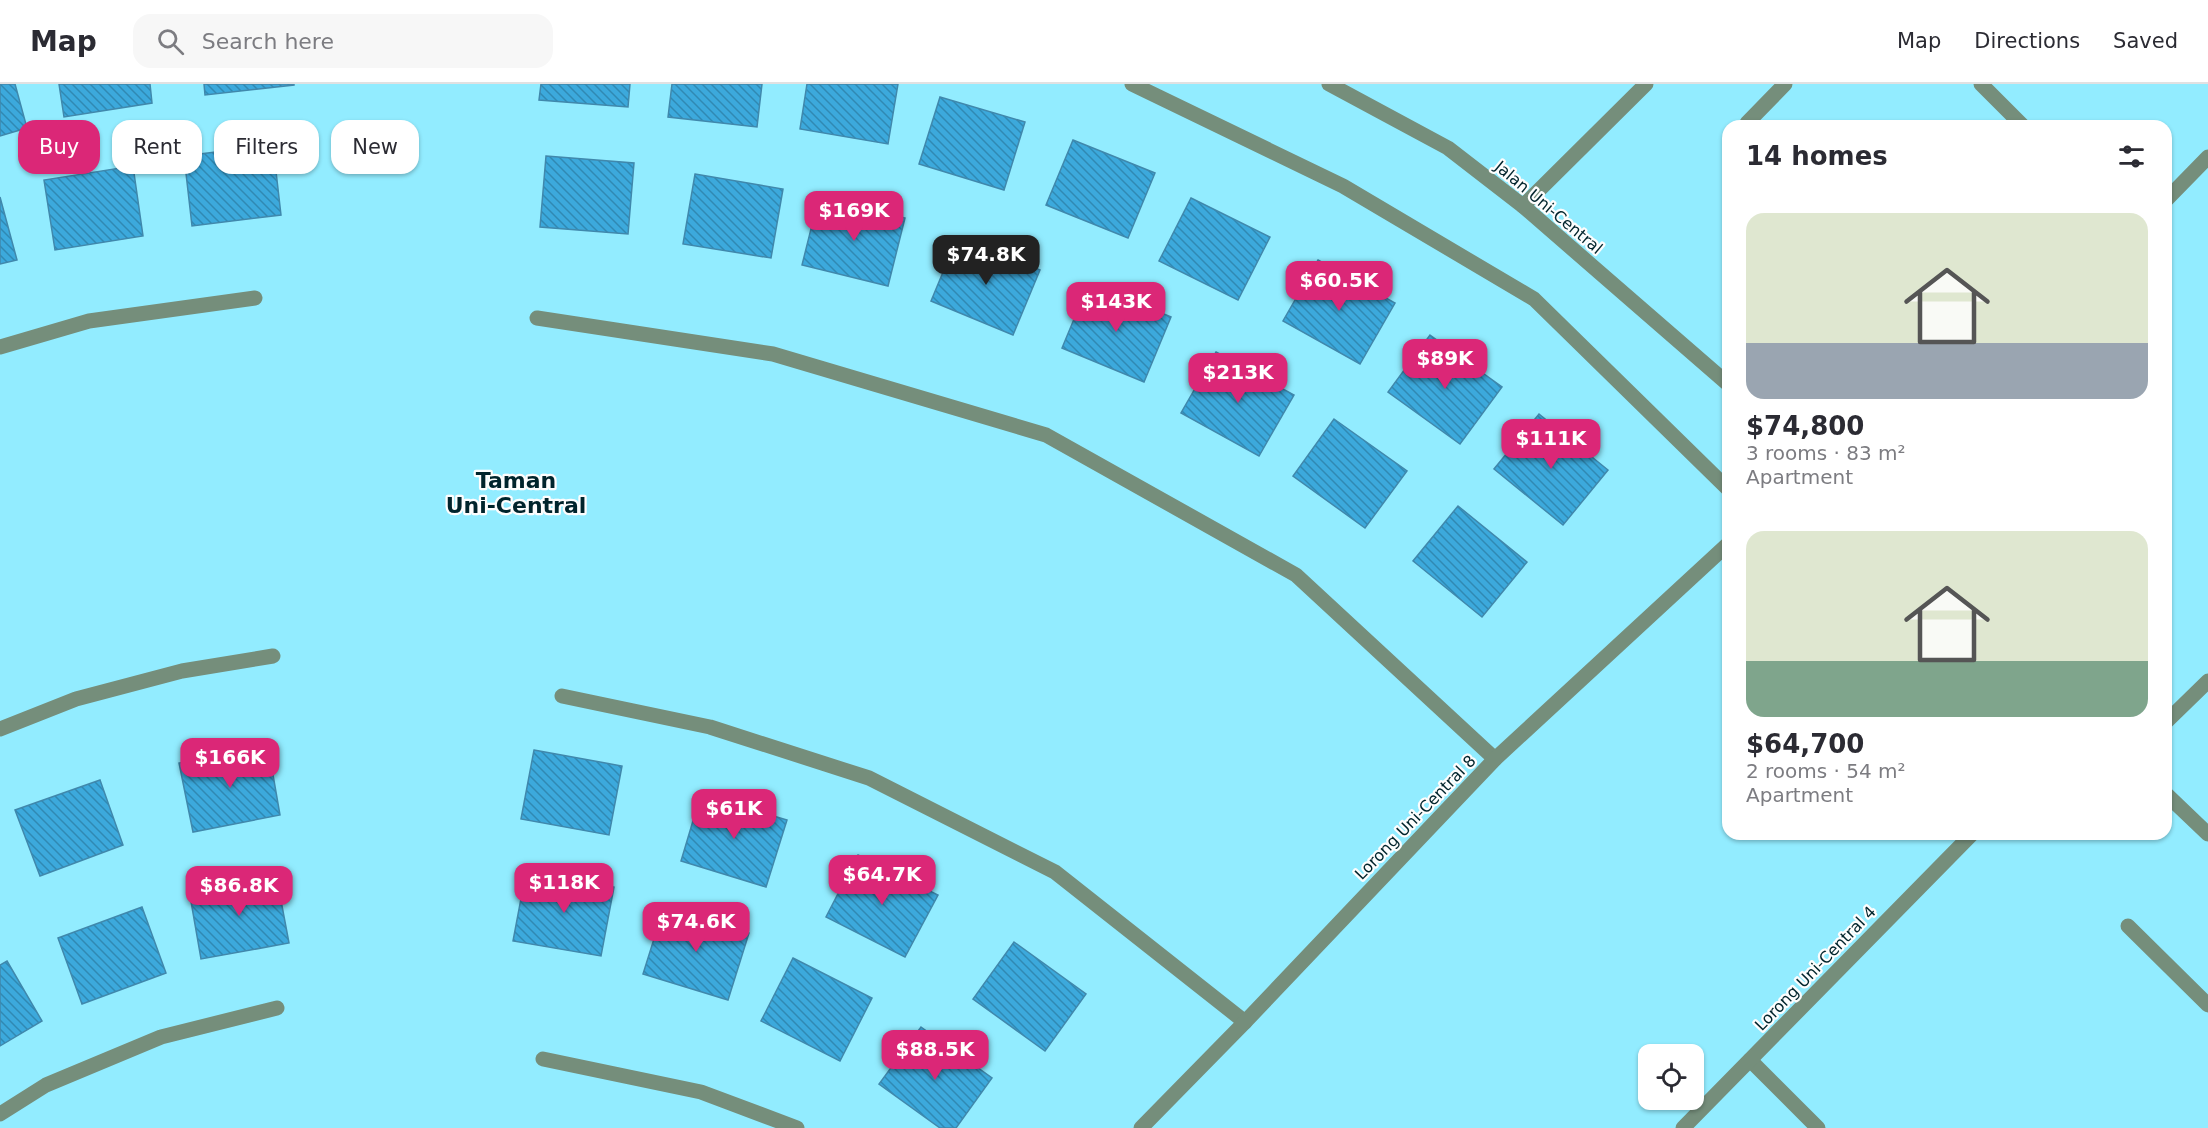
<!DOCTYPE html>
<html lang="en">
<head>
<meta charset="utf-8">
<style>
	body { margin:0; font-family:"DejaVu Sans",sans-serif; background:#f7f7f7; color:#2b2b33; height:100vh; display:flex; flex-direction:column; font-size:22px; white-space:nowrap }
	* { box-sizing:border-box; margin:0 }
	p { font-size:20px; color:#7c7c81 }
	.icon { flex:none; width:33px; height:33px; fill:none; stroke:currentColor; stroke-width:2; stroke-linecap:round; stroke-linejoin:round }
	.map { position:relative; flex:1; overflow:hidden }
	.panel { position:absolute; left:1722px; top:36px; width:450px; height:720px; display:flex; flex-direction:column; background:#fff; border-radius:18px; box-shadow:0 2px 4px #0004 }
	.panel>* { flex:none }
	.top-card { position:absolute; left:18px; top:36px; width:570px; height:54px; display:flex; gap:12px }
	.controls { position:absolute; left:1638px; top:960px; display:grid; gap:12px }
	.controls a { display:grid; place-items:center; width:66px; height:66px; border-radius:12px; background:#fff; box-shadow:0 2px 4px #0004; font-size:30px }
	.price { position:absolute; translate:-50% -51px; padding:0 14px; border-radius:12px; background:#db2777; color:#fff; font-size:20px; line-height:39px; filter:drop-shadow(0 2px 3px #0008) }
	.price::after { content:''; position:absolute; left:50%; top:36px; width:18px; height:14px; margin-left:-9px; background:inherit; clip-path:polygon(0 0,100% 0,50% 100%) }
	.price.current { background:#222; color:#fff }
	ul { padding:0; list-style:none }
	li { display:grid; align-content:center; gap:12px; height:318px; padding:0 24px }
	li span { display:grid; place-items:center; height:186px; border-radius:18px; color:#555 }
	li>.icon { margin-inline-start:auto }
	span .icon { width:108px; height:108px; fill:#fffc; stroke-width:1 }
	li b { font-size:26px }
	h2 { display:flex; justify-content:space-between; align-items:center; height:72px; padding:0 24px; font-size:26px }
	.tag { padding:0 21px; border-radius:18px; background:#fff; box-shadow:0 2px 4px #0004; font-size:21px; line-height:54px }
	.tag.current { background:#db2777; color:#fff }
	header { display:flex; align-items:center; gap:36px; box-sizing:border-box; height:84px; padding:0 30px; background:#fff; border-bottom:2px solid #e1e1e2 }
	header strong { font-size:28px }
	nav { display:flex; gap:33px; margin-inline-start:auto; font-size:21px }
	.search { width:420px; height:54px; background:#f7f7f7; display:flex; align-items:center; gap:15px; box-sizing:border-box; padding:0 21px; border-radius:18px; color:#7c7c81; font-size:22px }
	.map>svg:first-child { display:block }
	.building { fill:url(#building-back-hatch); stroke:#4088ac; stroke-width:1.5 }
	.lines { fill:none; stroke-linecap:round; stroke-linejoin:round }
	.street { stroke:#758e7b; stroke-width:15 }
	.labels { text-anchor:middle; stroke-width:4.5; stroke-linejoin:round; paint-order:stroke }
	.street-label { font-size:16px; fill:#00242c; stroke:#fdfdfd }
	.district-label { font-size:22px; font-weight:bold; fill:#00242c; stroke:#fdfdfd }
</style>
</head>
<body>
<header>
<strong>Map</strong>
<div class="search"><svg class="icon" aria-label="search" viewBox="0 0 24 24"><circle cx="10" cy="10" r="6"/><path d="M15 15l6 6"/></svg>Search here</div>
<nav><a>Map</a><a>Directions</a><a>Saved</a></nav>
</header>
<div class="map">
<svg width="2208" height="1044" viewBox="0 0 2208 1044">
	<defs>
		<pattern id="building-back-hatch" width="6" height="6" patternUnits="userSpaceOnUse" patternTransform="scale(1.5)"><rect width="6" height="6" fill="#3ca9dc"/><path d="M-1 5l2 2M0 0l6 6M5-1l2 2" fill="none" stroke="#3089b3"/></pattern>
	</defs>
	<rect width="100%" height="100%" fill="#92ecff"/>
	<g class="building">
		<path d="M0,0H15L27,44L0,52Z"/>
		<path d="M59,0H150L152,19L64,33Z"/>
		<path d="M204,0H294V1L205,11Z"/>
		<path d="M541,0H630L628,23L539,16Z"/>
		<path d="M672,0H762L757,43L668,33Z"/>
		<path d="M807,0H898L888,60L800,45Z"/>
		<path d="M940,13L1025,38L1004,106L919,80Z"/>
		<path d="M1073,56L1155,89L1128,154L1046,121Z"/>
		<path d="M273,61L281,131L192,142L184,72Z"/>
		<path d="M546,72L634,79L628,150L540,143Z"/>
		<path d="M133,82L143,152L55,166L44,96Z"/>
		<path d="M695,90L783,105L771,174L683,160Z"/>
		<path d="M0,113L17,176L0,180Z"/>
		<path d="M819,113L905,134L888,202L802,181Z"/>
		<path d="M1191,114L1270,153L1238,216L1159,177Z"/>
		<path d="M958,152L1040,186L1013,251L931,217Z"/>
		<path d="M1318,176L1395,219L1360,280L1283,237Z"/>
		<path d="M1089,199L1171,233L1144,298L1062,264Z"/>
		<path d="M1430,251L1502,303L1460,360L1388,308Z"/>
		<path d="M1216,268L1294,311L1259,372L1181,329Z"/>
		<path d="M1539,330L1608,386L1563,441L1494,385Z"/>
		<path d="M1334,335L1407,387L1365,444L1293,392Z"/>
		<path d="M1458,422L1527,478L1482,533L1413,477Z"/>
		<path d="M268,662L280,731L193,748L179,679Z"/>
		<path d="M534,666L622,682L609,751L521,735Z"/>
		<path d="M100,696L123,761L40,792L15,726Z"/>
		<path d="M701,710L787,736L766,803L681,777Z"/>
		<path d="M858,771L938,811L905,873L826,833Z"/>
		<path d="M526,788L614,803L601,872L513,857Z"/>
		<path d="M276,790L289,859L201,875L189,806Z"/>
		<path d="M142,823L166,889L82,920L58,854Z"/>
		<path d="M664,823L749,849L728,916L643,890Z"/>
		<path d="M1014,858L1086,910L1045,967L973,915Z"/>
		<path d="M793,874L872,914L840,977L761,937Z"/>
		<path d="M7,877L42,937L0,962V881Z"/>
		<path d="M921,943L992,994L956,1044H940L879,1000Z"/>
	</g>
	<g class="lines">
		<g class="street">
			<path d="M1132,0L1343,102L1534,215L1728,405"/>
			<path d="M1329,0L1448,64L1523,122L1728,300"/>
			<path d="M1981,0L2023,42"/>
			<path d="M1747,39L1785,0"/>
			<path d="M2166,116L2208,73"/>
			<path d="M1523,122L1646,0"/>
			<path d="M537,234L773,270L1046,351L1296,491L1495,675"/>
			<path d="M0,263L89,237L255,214"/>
			<path d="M562,612L710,643L869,694L1055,788L1245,938"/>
			<path d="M2166,638L2208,597"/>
			<path d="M0,645L76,615L182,587L273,572"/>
			<path d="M2166,710L2208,750"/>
			<path d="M2128,842L2208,921"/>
			<path d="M543,975L701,1008L797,1044"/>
			<path d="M1750,976L1818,1044"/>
			<path d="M0,1030L46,1001L161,953L277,924"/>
			<path d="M1141,1044L1245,938L1495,675L1728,460"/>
			<path d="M1683,1044L1972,750"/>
		</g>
	</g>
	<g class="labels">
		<g class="street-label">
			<text transform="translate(1549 123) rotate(40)" y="6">Jalan Uni-Central</text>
			<text transform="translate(1415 733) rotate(-46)" y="6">Lorong Uni-Central 8</text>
			<text transform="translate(1815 884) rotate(-46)" y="6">Lorong Uni-Central 4</text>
		</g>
		<g class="district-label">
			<text x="516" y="404">Taman<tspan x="516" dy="25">Uni-Central</tspan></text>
		</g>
	</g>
</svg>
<div class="controls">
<a><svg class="icon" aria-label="locate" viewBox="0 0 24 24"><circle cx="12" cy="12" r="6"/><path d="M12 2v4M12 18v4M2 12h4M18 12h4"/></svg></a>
</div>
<b class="price" style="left:854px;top:158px">$169K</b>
<b class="price current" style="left:986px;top:202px">$74.8K</b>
<b class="price" style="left:1339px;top:228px">$60.5K</b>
<b class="price" style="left:1116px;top:249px">$143K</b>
<b class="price" style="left:1445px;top:306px">$89K</b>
<b class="price" style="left:1238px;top:320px">$213K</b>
<b class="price" style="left:1551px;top:386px">$111K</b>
<b class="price" style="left:230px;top:705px">$166K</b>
<b class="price" style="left:734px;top:756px">$61K</b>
<b class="price" style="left:882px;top:822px">$64.7K</b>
<b class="price" style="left:564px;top:830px">$118K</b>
<b class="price" style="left:239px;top:833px">$86.8K</b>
<b class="price" style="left:696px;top:869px">$74.6K</b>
<b class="price" style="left:935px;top:997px">$88.5K</b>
<div class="top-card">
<a class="tag current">Buy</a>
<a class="tag">Rent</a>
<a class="tag">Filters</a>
<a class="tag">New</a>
</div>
<section class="panel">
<h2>14 homes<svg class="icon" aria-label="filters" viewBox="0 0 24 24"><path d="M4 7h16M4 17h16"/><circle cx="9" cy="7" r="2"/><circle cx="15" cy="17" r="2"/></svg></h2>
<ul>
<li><span style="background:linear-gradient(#dfe7d0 70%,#9aa5b1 0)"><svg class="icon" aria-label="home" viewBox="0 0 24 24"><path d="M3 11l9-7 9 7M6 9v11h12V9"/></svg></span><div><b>$74,800</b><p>3 rooms · 83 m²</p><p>Apartment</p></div></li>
<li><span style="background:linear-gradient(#dfe7d0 70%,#7fa58c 0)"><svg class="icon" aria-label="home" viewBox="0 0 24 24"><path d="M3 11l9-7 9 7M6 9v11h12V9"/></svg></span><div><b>$64,700</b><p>2 rooms · 54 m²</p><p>Apartment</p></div></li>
</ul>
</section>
</div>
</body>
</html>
